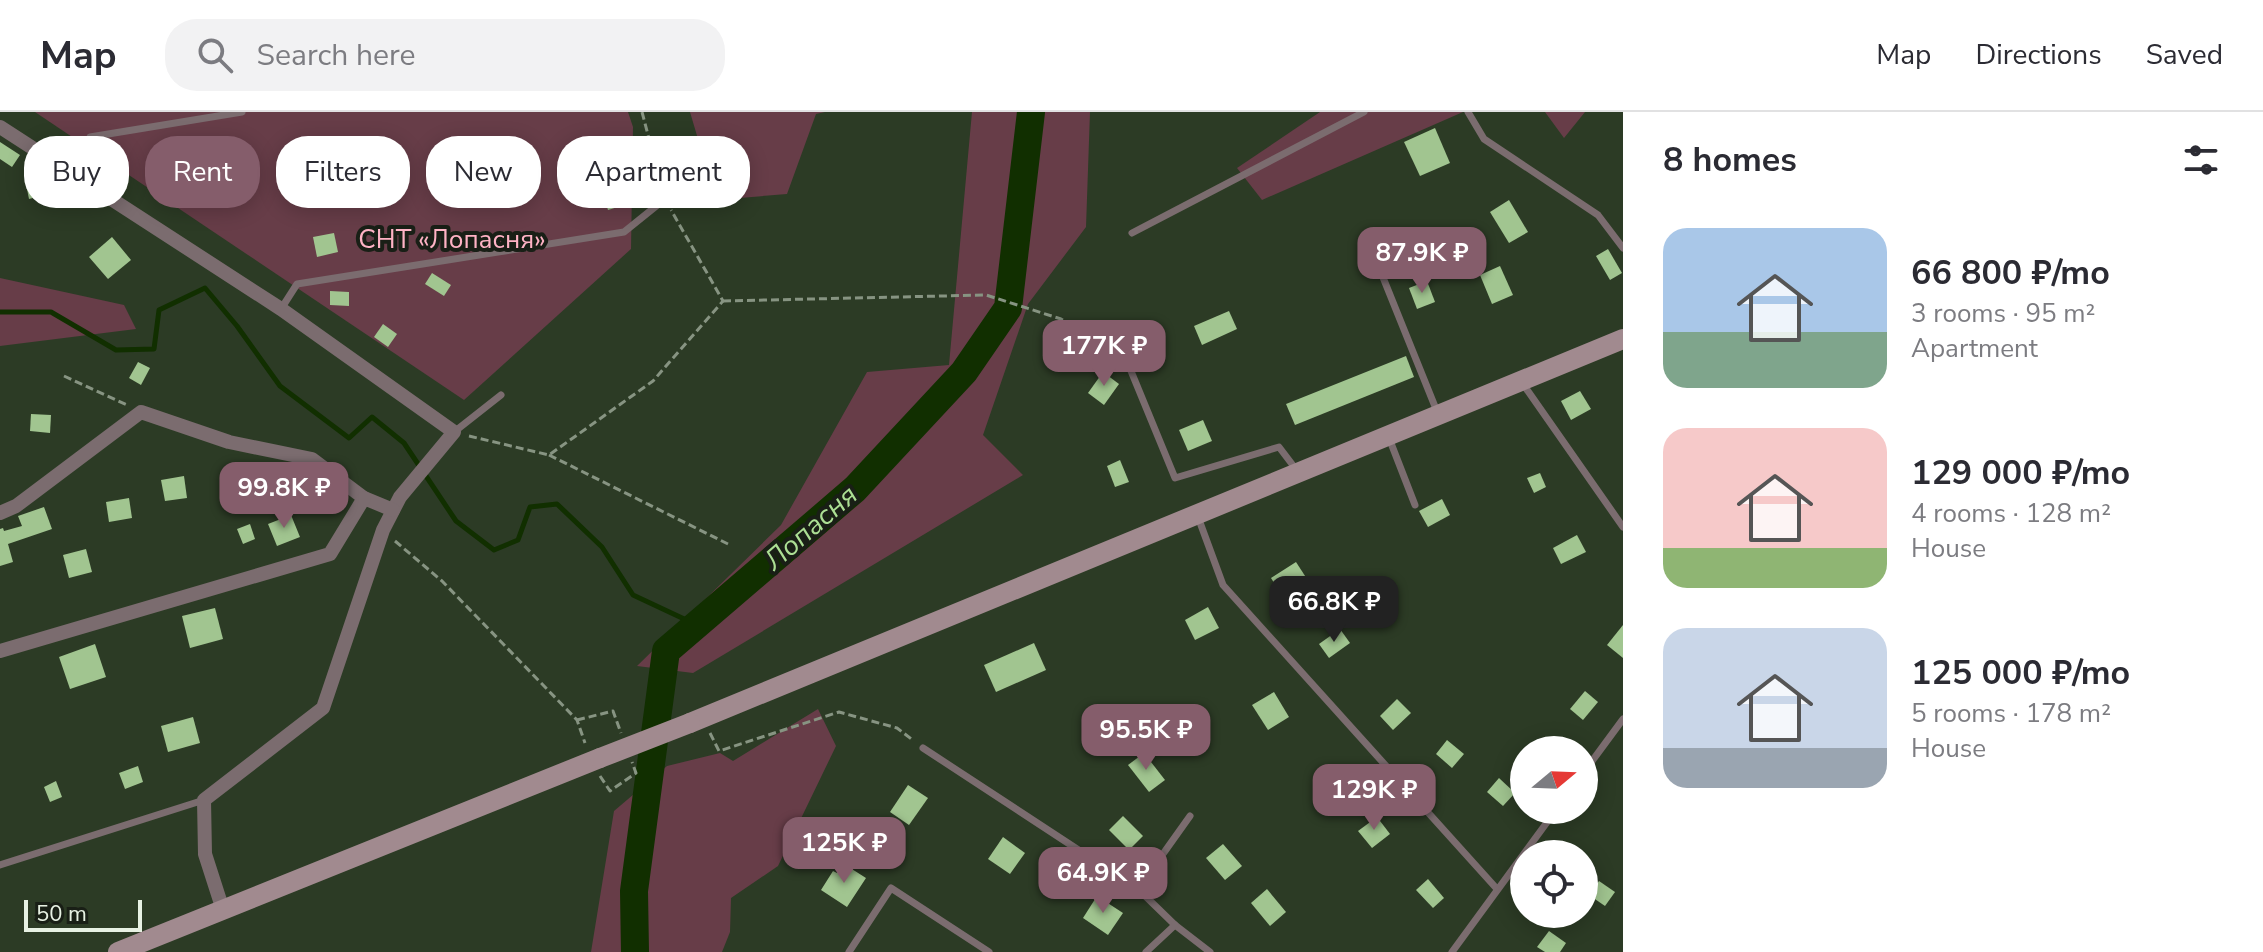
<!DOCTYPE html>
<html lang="en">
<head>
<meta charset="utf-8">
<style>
	body { margin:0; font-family:"Nunito Sans",sans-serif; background:#f2f2f3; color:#2b2b33; height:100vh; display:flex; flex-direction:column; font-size:30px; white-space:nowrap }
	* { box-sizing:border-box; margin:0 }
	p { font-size:26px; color:#7c7c81 }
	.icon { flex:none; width:44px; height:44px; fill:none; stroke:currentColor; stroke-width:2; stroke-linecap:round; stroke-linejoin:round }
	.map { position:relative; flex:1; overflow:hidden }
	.drawer { display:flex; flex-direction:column; background:#fff; width:640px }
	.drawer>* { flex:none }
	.guide { position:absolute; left:24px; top:24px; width:760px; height:72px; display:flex; gap:16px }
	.needle { width:52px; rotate:71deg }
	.fabs { position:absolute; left:1510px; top:624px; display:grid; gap:16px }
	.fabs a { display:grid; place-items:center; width:88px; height:88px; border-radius:50%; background:#fff; box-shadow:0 4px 20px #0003; font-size:40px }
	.scale { position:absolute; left:24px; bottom:20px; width:118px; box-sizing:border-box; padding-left:8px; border:4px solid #e7f1e3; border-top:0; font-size:22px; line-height:28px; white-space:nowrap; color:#e7f1e3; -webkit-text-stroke:6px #191f16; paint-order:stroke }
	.price { position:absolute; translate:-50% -68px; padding:0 18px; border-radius:16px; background:#855d6b; color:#fff; font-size:26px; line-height:52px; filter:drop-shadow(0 2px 4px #0008) }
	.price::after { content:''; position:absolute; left:50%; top:48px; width:24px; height:18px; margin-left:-12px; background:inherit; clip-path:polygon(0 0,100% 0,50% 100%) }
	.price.on { background:#222; color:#fff }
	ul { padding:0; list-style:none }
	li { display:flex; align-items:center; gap:24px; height:200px; padding:0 40px }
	li span { display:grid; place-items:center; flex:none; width:224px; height:160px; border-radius:24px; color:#555 }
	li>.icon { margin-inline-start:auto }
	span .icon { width:96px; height:96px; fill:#fffc; stroke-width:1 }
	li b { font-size:34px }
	h2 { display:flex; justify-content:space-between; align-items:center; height:96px; padding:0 40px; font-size:34px }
	.chip { padding:0 28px; border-radius:32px; background:#fff; box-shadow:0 4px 20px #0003; font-size:28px; line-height:72px }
	.chip.on { background:#855d6b; color:#fff }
	header { display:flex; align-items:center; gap:48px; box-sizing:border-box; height:112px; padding:0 40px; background:#fff; border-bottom:2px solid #e1e1e2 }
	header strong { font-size:38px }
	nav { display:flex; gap:44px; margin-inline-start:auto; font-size:28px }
	.search { width:560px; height:72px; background:#f2f2f3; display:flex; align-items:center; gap:20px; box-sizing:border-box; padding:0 28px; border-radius:32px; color:#7c7c81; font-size:30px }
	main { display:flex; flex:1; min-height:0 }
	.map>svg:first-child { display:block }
	.green { fill:#673d48 }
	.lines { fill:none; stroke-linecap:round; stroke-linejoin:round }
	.stream { stroke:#112f00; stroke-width:5 }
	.river { stroke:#112f00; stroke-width:28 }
	.building { fill:#a1c590 }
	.path { stroke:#879482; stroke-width:3; stroke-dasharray:8 4; stroke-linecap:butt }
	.lane { stroke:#7b6c6f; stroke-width:7 }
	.street { stroke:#7b6c6f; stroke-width:14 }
	.secondary { stroke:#a18a8f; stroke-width:20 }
	.secondary-bridge { stroke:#a18a8f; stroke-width:20 }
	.labels { text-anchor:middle; stroke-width:8; stroke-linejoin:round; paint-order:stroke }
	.park-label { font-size:26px; fill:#ffb3c5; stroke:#191f16 }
	.water-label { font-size:28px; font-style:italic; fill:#acdf94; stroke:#191f16 }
</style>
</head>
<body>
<header>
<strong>Map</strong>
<div class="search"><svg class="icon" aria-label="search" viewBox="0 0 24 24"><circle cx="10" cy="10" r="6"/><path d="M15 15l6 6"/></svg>Search here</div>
<nav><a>Map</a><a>Directions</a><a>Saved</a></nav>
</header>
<main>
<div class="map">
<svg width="1623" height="840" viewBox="0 0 1623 840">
	<rect width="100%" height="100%" fill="#2c3b25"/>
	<g class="green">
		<path d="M35,0H628L633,15L631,137L464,288Z"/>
		<path d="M690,0H825L816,2L787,82L716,88Z"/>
		<path d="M972,0H1090L1086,115L1028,192L983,323L1023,363L693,561L637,554L781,413L867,260L949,253Z"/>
		<path d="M1320,0H1463L1262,88L1237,56Z"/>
		<path d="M1545,0H1585L1564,26Z"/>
		<path d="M0,166L124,193L136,217L0,234Z"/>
		<path d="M818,597L836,634L778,754L731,786L730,820L722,840H591L614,699L667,654L720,641L733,649Z"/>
	</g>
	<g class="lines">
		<path class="stream" d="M0,200H51L116,238L154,237L159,198L205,176L237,214L280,274L349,326L372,305L404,331L456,409L494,438L518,428L530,395L557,392L602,435L633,483L697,513"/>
		<path class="river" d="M635,840L634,779L666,539L855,377L964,260L1008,196L1031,0"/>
	</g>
	<g class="building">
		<path d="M1435,16L1450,51L1420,64L1404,30Z"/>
		<path d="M0,30L20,43L12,55L0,47Z"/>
		<path d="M45,67L48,82L29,87L26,72Z"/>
		<path d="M614,72L621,94L608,98L601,76Z"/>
		<path d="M1509,88L1528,120L1509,131L1490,100Z"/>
		<path d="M334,121L338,140L317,145L313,125Z"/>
		<path d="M112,125L131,148L108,167L89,145Z"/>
		<path d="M1608,137L1622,161L1610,168L1596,144Z"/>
		<path d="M1500,154L1513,183L1492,192L1480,163Z"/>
		<path d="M432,161L451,173L444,184L425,172Z"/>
		<path d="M1427,169L1435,190L1417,197L1409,176Z"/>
		<path d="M330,179L349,180V194L330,193Z"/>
		<path d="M1229,199L1237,217L1202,233L1194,214Z"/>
		<path d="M383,212L397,222L388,235L374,225Z"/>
		<path d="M1406,244L1414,265L1295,313L1286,292Z"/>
		<path d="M138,250L150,256L141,273L129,266Z"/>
		<path d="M1103,260L1119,272L1104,293L1088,281Z"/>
		<path d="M1580,279L1591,297L1571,308L1561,289Z"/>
		<path d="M31,302L51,303L50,321L30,319Z"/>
		<path d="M1203,308L1212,329L1188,339L1179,318Z"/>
		<path d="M1120,348L1129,370L1115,375L1107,354Z"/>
		<path d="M267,351L271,364L256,369L252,356Z"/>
		<path d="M1540,361L1546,375L1534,381L1527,366Z"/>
		<path d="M184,364L187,386L165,389L161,368Z"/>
		<path d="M129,386L132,406L109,410L106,390Z"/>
		<path d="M1442,387L1450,403L1428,415L1419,399Z"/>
		<path d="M44,395L52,417L8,432L13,450L0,454V417L3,416L4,419L22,414L18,404Z"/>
		<path d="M291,403L300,425L277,434L268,412Z"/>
		<path d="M250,412L255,427L243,432L237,417Z"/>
		<path d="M1577,423L1586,440L1561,452L1553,436Z"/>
		<path d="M86,437L92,460L69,466L63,443Z"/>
		<path d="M1296,450L1307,467L1281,482L1271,466Z"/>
		<path d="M1208,495L1219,516L1195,528L1185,508Z"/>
		<path d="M215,496L223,527L190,536L182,504Z"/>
		<path d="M1623,513V546L1607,533Z"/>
		<path d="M1340,517L1350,531L1329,546L1319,532Z"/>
		<path d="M1034,531L1046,558L996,580L984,553Z"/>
		<path d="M95,532L106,565L70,577L59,545Z"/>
		<path d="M1585,579L1598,590L1583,608L1570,597Z"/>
		<path d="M1274,580L1289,605L1268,618L1252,593Z"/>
		<path d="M1397,587L1411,601L1393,618L1380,604Z"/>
		<path d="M193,605L200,631L168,640L161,614Z"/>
		<path d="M1447,628L1464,642L1452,656L1436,642Z"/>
		<path d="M1144,641L1165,668L1149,680L1128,653Z"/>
		<path d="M1336,653L1353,674L1334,689L1317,668Z"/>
		<path d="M138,654L143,670L125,677L119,661Z"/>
		<path d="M1499,666L1515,681L1503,694L1487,680Z"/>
		<path d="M56,669L62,685L50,690L44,675Z"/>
		<path d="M908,673L928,686L909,713L890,700Z"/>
		<path d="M1123,704L1143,724L1129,738L1109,718Z"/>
		<path d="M1377,705L1390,722L1372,736L1358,719Z"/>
		<path d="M1003,725L1025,741L1010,762L988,747Z"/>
		<path d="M1223,732L1242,754L1225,768L1206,746Z"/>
		<path d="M844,752L866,766L847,795L821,778L833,759L837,761Z"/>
		<path d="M1428,767L1444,786L1433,796L1416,778Z"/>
		<path d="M1599,769L1615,780L1605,794L1589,783Z"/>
		<path d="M1267,777L1286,800L1270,814L1251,791Z"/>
		<path d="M1097,784L1123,801L1108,823L1083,806Z"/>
		<path d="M1549,819L1566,831L1560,840H1545L1537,835Z"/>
	</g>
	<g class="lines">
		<g class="path">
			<path d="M642,0L662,76"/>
			<path d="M723,189L986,183L1061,207L1116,237"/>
			<path d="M64,264L127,293"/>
			<path d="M469,324L549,343L653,269L723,189L671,98"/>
			<path d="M549,343L728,432"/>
			<path d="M395,429L442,469L577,608L585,631"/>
			<path d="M577,608L613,599L621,621"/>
			<path d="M710,621L719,639L839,600L897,616L914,629"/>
			<path d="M600,664L610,679L636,661L632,650"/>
		</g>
		<g class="lane">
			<path d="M1468,0L1484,27L1598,103L1623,136"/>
			<path d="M80,67L90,25L242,0"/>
			<path d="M1132,121L1364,0"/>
			<path d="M1376,148L1438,302"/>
			<path d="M281,197L297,172L624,120L665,87"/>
			<path d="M1124,242L1175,366L1279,335L1298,360"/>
			<path d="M1523,272L1623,415"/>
			<path d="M454,320L501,283"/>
			<path d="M1389,326L1415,393"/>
			<path d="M1198,405L1223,473L1497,777"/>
			<path d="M923,636L1138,777L1175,813L1210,840"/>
			<path d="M1584,660L1623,607"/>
			<path d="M0,753L204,688"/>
			<path d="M1138,777L1190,704"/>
			<path d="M849,840L891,776L989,840"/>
			<path d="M1146,840L1175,813"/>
			<path d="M1452,840L1556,698"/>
		</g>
		<g class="street">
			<path d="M0,15L281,197L454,320L400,385L383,418L323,596L204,688L205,742L223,798"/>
			<path d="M0,401L16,394L141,300L229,330L312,347L364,386L393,398"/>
			<path d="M0,539L330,442L364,386"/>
		</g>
		<g class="secondary">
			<path d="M690,611L1623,227"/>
			<path d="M118,840L600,646"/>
		</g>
		<path class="secondary-bridge" d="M600,646L690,611"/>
	</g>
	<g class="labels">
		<g class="park-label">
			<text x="452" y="136">СНТ «Лопасня»</text>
		</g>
		<g class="water-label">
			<text transform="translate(810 415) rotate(-41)" y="10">Лопасня</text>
		</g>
	</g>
</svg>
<div class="fabs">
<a><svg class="needle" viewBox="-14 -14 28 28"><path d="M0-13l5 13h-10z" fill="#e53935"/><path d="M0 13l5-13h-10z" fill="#7c7c81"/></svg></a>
<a><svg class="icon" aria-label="locate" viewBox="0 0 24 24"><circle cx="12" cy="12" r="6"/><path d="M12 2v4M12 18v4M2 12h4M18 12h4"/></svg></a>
</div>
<div class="scale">50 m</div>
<b class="price" style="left:1422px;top:183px">87.9K ₽</b>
<b class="price" style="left:1104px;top:276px">177K ₽</b>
<b class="price" style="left:284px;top:418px">99.8K ₽</b>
<b class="price on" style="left:1334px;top:532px">66.8K ₽</b>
<b class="price" style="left:1146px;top:660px">95.5K ₽</b>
<b class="price" style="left:1374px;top:720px">129K ₽</b>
<b class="price" style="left:844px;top:773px">125K ₽</b>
<b class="price" style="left:1103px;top:803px">64.9K ₽</b>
<div class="guide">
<a class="chip">Buy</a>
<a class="chip on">Rent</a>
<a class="chip">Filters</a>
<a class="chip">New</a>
<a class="chip">Apartment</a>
</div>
</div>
<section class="drawer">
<h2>8 homes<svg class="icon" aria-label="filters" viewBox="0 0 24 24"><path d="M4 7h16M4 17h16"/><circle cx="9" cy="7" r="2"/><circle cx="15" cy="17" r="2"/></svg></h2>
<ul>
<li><span style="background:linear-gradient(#a9c7e8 65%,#7fa58c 0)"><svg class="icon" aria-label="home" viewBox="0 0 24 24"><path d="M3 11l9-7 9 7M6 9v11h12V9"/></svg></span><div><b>66 800 ₽/mo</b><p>3 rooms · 95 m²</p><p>Apartment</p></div></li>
<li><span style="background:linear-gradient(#f6c9c9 75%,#8fb573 0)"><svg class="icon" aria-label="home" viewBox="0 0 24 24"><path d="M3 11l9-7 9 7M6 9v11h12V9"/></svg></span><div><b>129 000 ₽/mo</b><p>4 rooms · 128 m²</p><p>House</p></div></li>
<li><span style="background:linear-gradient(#c9d6e8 75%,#9aa5b1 0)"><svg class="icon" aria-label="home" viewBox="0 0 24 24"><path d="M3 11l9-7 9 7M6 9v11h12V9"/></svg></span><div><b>125 000 ₽/mo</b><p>5 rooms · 178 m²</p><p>House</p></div></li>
</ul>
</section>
</main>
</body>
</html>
